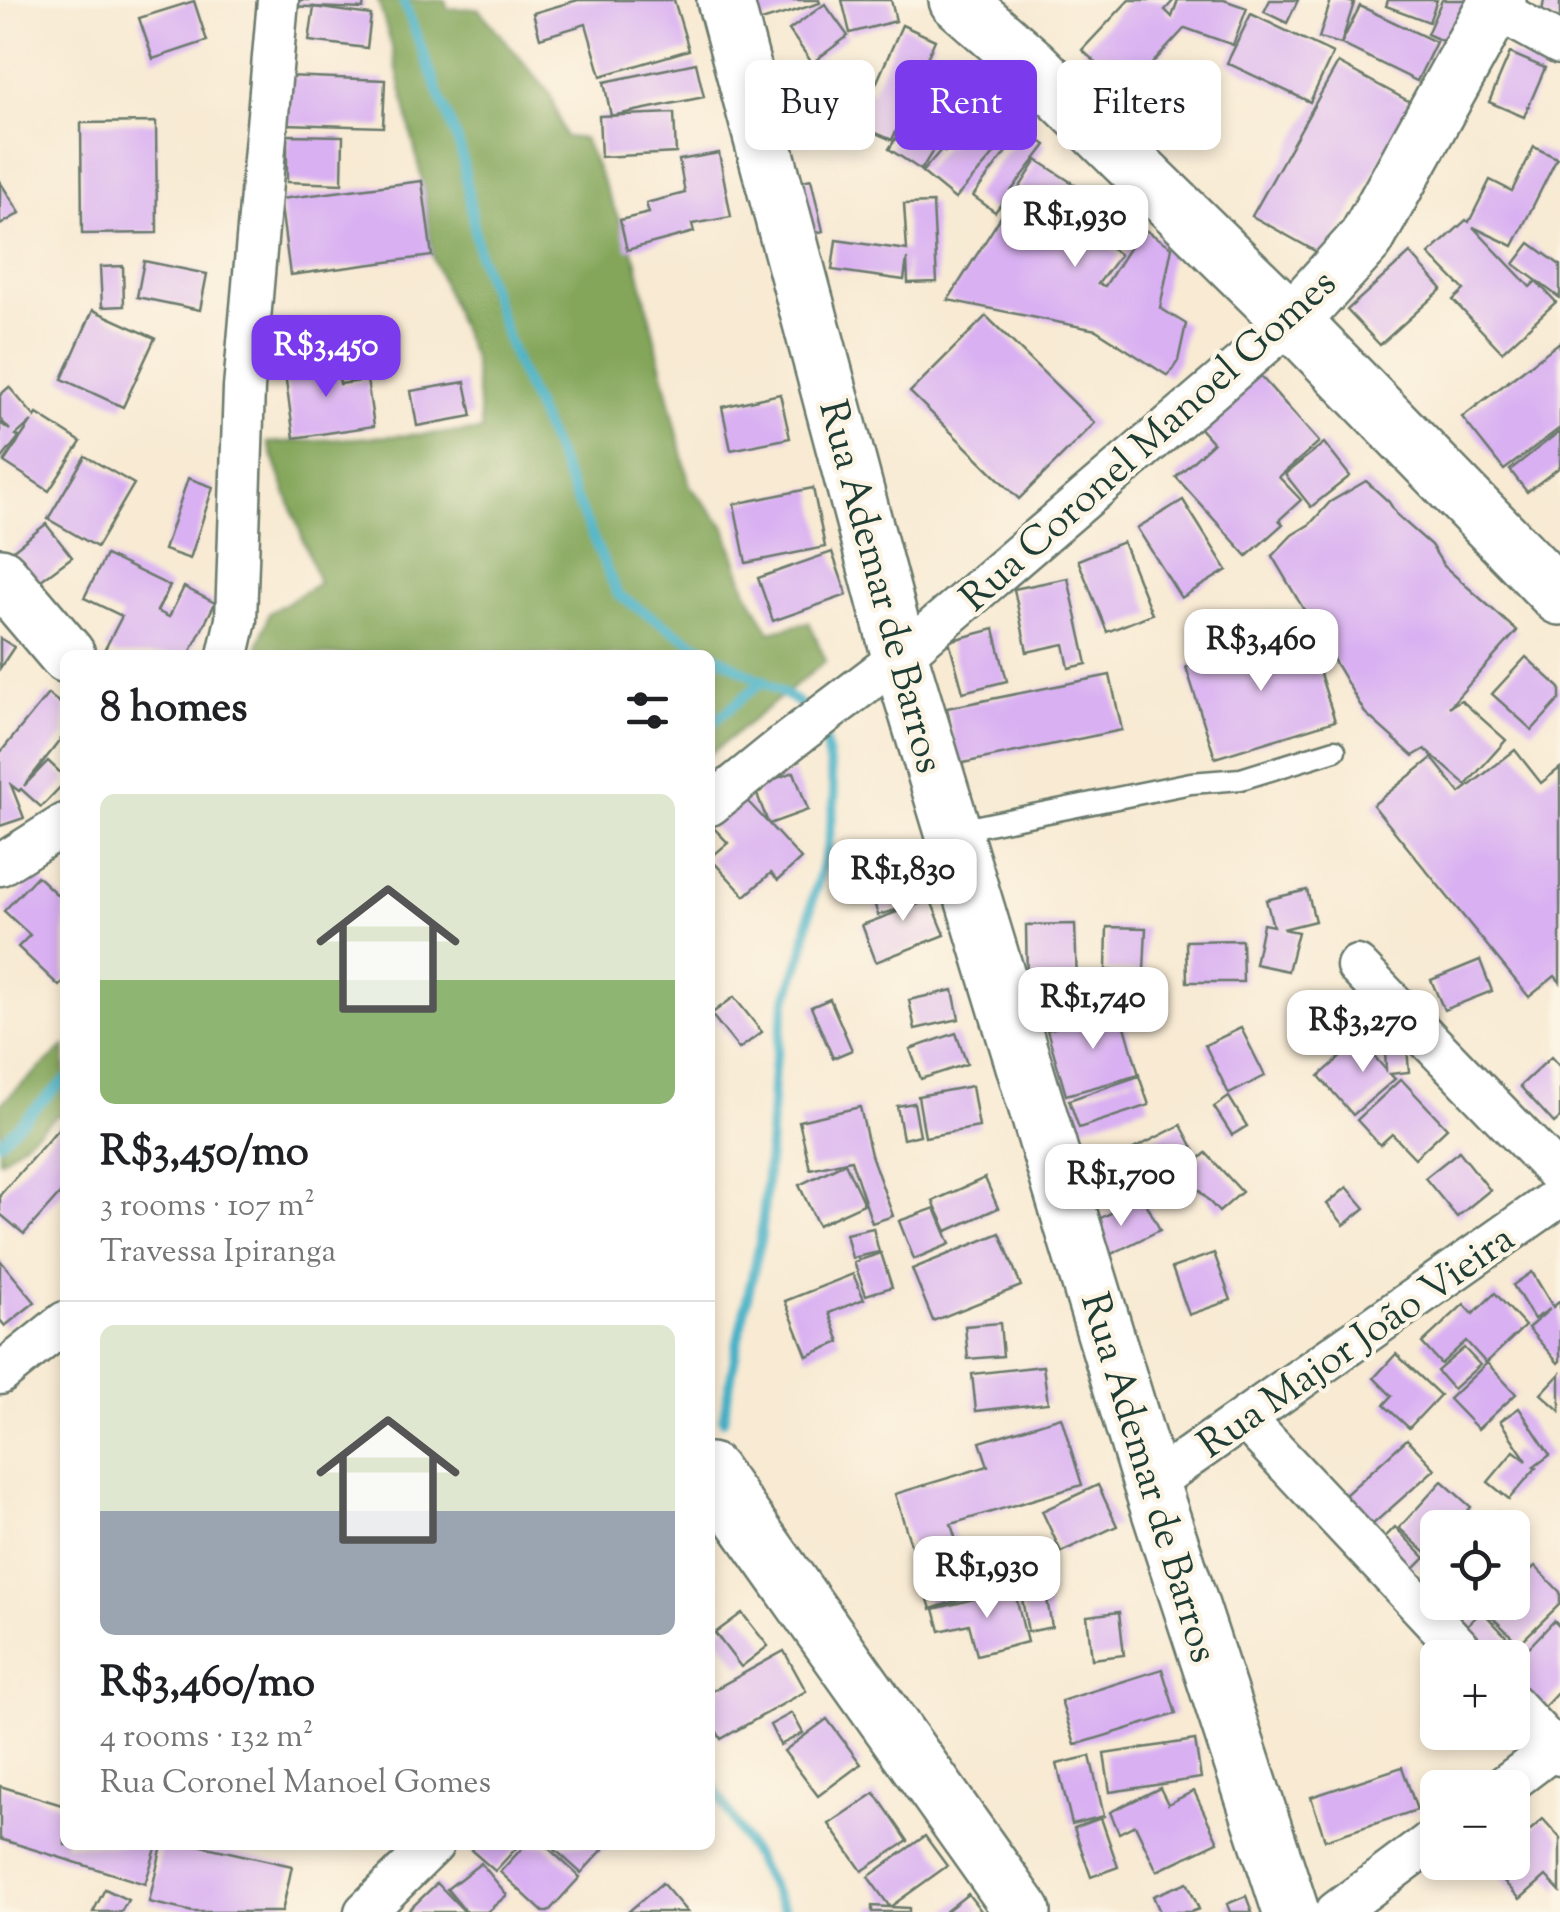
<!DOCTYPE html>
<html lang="en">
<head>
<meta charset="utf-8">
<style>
	body { margin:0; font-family:"Sorts Mill Goudy",serif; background:#f6f6f6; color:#202124; height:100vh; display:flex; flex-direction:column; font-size:38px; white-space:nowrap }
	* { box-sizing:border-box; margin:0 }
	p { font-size:32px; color:#757577 }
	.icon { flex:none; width:55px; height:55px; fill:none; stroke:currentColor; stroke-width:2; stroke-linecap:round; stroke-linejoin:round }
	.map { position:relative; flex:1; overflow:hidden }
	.side { position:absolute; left:60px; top:650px; width:655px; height:1200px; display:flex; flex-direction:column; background:#fff; border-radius:15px; box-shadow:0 5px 15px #0003 }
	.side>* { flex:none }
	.banner { position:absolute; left:745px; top:60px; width:665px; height:90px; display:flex; gap:20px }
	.tools { position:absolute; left:1420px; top:1510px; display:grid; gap:20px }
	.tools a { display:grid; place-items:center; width:110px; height:110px; border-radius:15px; background:#fff; box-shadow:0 5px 15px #0003; font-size:50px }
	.price { position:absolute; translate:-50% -85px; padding:0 22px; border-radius:20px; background:#fff; color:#222; font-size:32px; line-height:65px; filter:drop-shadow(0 2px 5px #0008) }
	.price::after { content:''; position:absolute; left:50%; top:60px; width:30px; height:22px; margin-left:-15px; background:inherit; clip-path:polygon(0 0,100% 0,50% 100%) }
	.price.selected { background:#7c3aed; color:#fff }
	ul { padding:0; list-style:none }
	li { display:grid; align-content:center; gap:20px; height:530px; padding:0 40px }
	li+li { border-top:2px solid #e0e0e0 }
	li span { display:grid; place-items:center; height:310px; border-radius:15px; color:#555 }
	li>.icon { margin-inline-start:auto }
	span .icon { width:180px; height:180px; fill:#fffc; stroke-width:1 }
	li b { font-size:42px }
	h2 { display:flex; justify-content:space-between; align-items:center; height:120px; padding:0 40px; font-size:42px }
	.tag { padding:0 35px; border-radius:15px; background:#fff; box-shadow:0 5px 15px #0003; font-size:35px; line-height:90px }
	.tag.selected { background:#7c3aed; color:#fff }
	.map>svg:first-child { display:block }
	.forest { fill:#83a65a; stroke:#517247; stroke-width:2.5 }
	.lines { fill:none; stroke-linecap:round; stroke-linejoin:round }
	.stream { stroke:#49b2c7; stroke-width:10 }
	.building { fill:#d9b0f2 }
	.lane-casing { stroke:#6b7a6c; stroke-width:25 }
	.street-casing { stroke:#6b7a6c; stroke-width:45 }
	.secondary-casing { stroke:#6b7a6c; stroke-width:60 }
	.lane { stroke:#fff; stroke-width:20 }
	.street { stroke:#fff; stroke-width:40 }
	.secondary { stroke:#fff; stroke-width:55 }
	.labels { text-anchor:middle; stroke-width:9; stroke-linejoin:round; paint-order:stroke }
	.street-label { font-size:40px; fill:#1f3d34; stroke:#fcf5e5 }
</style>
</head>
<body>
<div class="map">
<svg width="1560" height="1912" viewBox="0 0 1560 1912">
	<rect width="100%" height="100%" fill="#fcf5e5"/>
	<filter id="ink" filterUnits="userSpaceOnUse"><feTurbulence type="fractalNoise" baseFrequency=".01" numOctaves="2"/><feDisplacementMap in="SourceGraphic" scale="20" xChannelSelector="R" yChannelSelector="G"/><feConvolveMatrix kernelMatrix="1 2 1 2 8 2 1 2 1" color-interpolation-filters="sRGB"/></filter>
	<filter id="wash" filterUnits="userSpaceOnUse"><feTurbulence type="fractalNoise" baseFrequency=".0048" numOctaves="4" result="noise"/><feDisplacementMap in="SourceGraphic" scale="40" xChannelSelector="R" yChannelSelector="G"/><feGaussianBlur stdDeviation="2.25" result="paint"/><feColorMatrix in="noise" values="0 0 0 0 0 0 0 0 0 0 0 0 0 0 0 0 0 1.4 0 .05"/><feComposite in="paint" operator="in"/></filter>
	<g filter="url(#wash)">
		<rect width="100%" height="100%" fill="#f8ead3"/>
		<g class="forest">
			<path d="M378,0H445L448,9L478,8L550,94L565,137L584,139L636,259L690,486L725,527L746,589L770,632L809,622L826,661L710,754V655H259L258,647L269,613L319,583L268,443L482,431L473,359L432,256L422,181L392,47Z"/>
			<path d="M65,1046V1115L59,1114L0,1161V1104Z"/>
		</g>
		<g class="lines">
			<g class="stream">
				<path d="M403,0L461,151L479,256L516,363L618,595L682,636L798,702L811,717"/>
				<path d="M710,725L764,680"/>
				<path d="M0,1142L65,1080"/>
				<path d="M723,1420L739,1335L761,1237L769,1153L774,1067L786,1001L803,952L812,902L828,846L835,797L824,733L822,730"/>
				<path d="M710,1780L786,1912"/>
			</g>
		</g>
		<g id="blocks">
			<g class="building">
				<path d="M288,0H364L363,9L288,6Z"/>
				<path d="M578,0H674L689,50L601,76L586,24L540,38L533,13Z"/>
				<path d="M748,0H819L820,3L755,23Z"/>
				<path d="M842,0H891L896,21L850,33Z"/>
				<path d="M1129,0H1174L1165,10L1172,17L1178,0H1224L1247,8L1233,45L1185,28L1127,91L1082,50Z"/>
				<path d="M1270,0H1298L1287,23L1264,12Z"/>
				<path d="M1331,0H1343L1354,3L1341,44L1360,6L1436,42L1417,81L1341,44L1319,38Z"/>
				<path d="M1388,0H1437L1429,22L1386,6Z"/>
				<path d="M1442,0H1480L1458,48L1427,34Z"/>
				<path d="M1544,0H1560V21L1541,18Z"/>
				<path d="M194,1L207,41L153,59L139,18Z"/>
				<path d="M825,4L848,36L812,63L789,30Z"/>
				<path d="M314,7L371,15L367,48L309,41Z"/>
				<path d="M1251,14L1333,53L1310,102L1227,63Z"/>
				<path d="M902,25L935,40L892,140L790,96L804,63L872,93Z"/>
				<path d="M1510,53L1545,68L1524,117L1489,102Z"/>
				<path d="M696,63L704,97L611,116L604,82Z"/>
				<path d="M1338,63L1412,103L1326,257L1252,216Z"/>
				<path d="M947,65L988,96L944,153L992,99L1020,124L955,199L922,172L947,143L909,115Z"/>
				<path d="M286,76L385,80L383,127L285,124Z"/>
				<path d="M674,113L676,153L601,157L599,116Z"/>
				<path d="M156,122L157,233L82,234L81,123Z"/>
				<path d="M904,126L936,146L921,170L889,149Z"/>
				<path d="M1023,129L1046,145L995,212L973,196Z"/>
				<path d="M287,135L343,136L342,184L287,182Z"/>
				<path d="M1534,147L1557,158L1513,246L1473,227L1530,287L1536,281L1556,302L1502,352L1453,300L1464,290L1429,254L1466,220L1469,222L1490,180L1512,191Z"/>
				<path d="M719,153L731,217L692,224L694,232L627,250L620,220L649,213L646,203L685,193L679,160Z"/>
				<path d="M1037,160L1123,216L1105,244L1120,255L1098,284L1105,286L1142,228L1172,247L1160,308L1186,324L1178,361L1168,376L1096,330L948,300Z"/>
				<path d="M811,179L823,231L795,238L784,185Z"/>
				<path d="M422,181L432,256L290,275L280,199Z"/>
				<path d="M0,182L20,213L0,225Z"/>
				<path d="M933,203L937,282L908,283L907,259L904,280L832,270L836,240L907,250L904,204Z"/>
				<path d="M1530,243L1560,265V298L1514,264Z"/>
				<path d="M1410,253L1442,289L1380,345L1347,310Z"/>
				<path d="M144,261L207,274L200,310L137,297Z"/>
				<path d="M123,266L124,306L102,307L100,267Z"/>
				<path d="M93,310L155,338L123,407L62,379Z"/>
				<path d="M986,316L1095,423L1019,499L910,392Z"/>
				<path d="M1560,342V428L1504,470L1462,417Z"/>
				<path d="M336,359L340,384L367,380L374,426L294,438L284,367Z"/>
				<path d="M1257,372L1319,442L1279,477L1301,500L1279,520L1283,524L1247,556L1176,477L1213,443L1197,425Z"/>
				<path d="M465,382L472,416L417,426L411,391Z"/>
				<path d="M9,387L35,417L37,414L81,442L49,491L4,462L32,421L16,435L19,437L0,461V423L10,430L0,419V395Z"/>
				<path d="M780,394L790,438L731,450L722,407Z"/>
				<path d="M1560,431V467L1527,492L1510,470Z"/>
				<path d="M1324,443L1350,476L1311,507L1285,474Z"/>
				<path d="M85,456L134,484L97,547L48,519Z"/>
				<path d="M188,478L213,487L190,559L164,550Z"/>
				<path d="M1366,481L1389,502L1397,515L1431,545L1444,566L1517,631L1449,707L1461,700L1506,740L1466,785L1425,749L1413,756L1365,713L1272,556L1292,535L1310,524L1330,502Z"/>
				<path d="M813,488L825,547L746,563L734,504Z"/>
				<path d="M1183,500L1227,570L1181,598L1137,528Z"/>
				<path d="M46,524L72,557L37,583L12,551Z"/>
				<path d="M1123,542L1152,614L1107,632L1078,560Z"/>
				<path d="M832,552L847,595L773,621L758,578Z"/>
				<path d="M106,555L170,586L157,611L169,617L184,587L215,603L189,655H117L105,649L122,616L84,598Z"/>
				<path d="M1068,578L1087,664L1069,668L1064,644L1027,652L1014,589Z"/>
				<path d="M994,629L1007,681L963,692L949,641Z"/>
				<path d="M1306,629L1335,721L1215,758L1186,667Z"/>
				<path d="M0,638L14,647L0,668Z"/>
				<path d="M1526,657L1560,688V699L1532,730L1492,694Z"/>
				<path d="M1110,675L1122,730L958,764L947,708Z"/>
				<path d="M48,694L65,707V734L24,786L48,761L65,777V782L41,807L21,789L19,791L11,785L24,818L0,826V753Z"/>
				<path d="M1515,750L1541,783L1560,768V982L1555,976L1529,997L1373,805L1432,758L1460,793Z"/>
				<path d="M794,772L808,810L769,824L801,859L778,880L771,873L745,896L710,858L728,843L710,824L739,792L768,823L754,786Z"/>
				<path d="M917,847L924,886L865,897L858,858Z"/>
				<path d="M37,876L65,902V980L59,986L18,947L30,935L4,911Z"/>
				<path d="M925,886L945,935L876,962L862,925L921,903L878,915L874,902Z"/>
				<path d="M1307,890L1315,921L1283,929L1298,932L1288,971L1255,964L1263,924L1273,926L1266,900Z"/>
				<path d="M1075,924L1077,983L1027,984L1026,925Z"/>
				<path d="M1107,927L1146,928L1144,971L1106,970Z"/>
				<path d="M1242,940L1243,982H1187L1186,941Z"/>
				<path d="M1480,960L1492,991L1444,1010L1431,980Z"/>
				<path d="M953,990L959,1019L915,1029L909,1000Z"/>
				<path d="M734,997L762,1032L739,1049L711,1014Z"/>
				<path d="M830,999L852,1050L833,1058L811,1007Z"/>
				<path d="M1120,1009L1139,1075L1066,1095L1047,1030Z"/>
				<path d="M1241,1028L1265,1076L1229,1094L1205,1045Z"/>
				<path d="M956,1033L967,1064L921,1079L910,1049Z"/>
				<path d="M1360,1040L1386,1070L1385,1050L1407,1048L1409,1072L1390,1074L1395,1079L1353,1115L1319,1076Z"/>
				<path d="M1551,1057L1560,1067V1118L1554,1123L1520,1086Z"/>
				<path d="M1139,1076L1149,1105L1079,1128L1069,1100Z"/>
				<path d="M1401,1079L1447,1128L1415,1158L1392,1134L1380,1145L1357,1120Z"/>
				<path d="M972,1086L979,1127L925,1137L918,1096Z"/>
				<path d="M1229,1097L1247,1126L1232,1135L1214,1107Z"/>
				<path d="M914,1103L920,1135L903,1139L897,1106Z"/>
				<path d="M860,1107L871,1155L893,1216L872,1223L851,1160L810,1169L799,1121Z"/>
				<path d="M65,1121V1188L24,1234L0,1214V1195Z"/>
				<path d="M1181,1125L1199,1159L1206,1153L1242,1192L1219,1212L1183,1173L1194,1163L1113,1204L1094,1169Z"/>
				<path d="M1459,1151L1490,1190L1457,1217L1425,1178Z"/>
				<path d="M845,1163L864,1204L818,1225L799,1185Z"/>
				<path d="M985,1178L998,1208L947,1231L933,1201Z"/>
				<path d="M1347,1187L1365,1208L1344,1225L1327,1204Z"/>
				<path d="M1143,1197L1160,1230L1099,1260L1083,1227Z"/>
				<path d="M935,1208L950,1244L914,1259L899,1221Z"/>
				<path d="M873,1228L879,1252L852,1258L846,1234Z"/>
				<path d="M1000,1233L1021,1286L933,1321L912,1269Z"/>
				<path d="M881,1253L892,1287L866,1295L854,1262Z"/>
				<path d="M1214,1253L1231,1300L1189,1315L1172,1268Z"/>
				<path d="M0,1260L35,1302L5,1326L0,1320Z"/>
				<path d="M1532,1272L1553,1307L1560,1301V1361L1558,1363L1528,1328L1550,1309L1534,1319L1513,1285Z"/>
				<path d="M853,1274L864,1299L829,1313L840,1342L807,1356L785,1301Z"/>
				<path d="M1495,1293L1525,1326L1486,1363L1466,1341L1441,1364L1422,1343L1464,1304L1473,1314Z"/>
				<path d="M1000,1323L1003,1356L968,1359L965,1326Z"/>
				<path d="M1464,1348L1480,1365L1453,1389L1437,1371Z"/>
				<path d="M1396,1354L1440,1395L1409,1428L1384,1405L1392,1396L1374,1378Z"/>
				<path d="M1487,1363L1516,1394L1478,1429L1449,1399Z"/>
				<path d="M1043,1366L1048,1403L976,1411L972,1374Z"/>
				<path d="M1560,1374V1411L1541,1394Z"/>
				<path d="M1519,1408L1550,1455L1534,1467L1536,1468L1509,1499L1488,1482L1514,1451L1527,1461L1500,1421Z"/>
				<path d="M1061,1417L1082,1485L951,1524L973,1595L931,1609L895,1494L988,1466L980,1442Z"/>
				<path d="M1407,1439L1435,1469L1372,1525L1345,1495Z"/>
				<path d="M1442,1481L1471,1507L1452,1528H1438V1543L1427,1554L1399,1528Z"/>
				<path d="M1098,1485L1117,1526L1061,1552L1042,1511Z"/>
				<path d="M1498,1512L1529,1544L1512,1559V1528H1481Z"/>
				<path d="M1395,1527L1425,1558L1410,1573L1379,1543Z"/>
				<path d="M1535,1566L1560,1592V1604L1519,1644L1487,1612L1496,1602H1512V1587Z"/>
				<path d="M1042,1572L1052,1627L1028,1632L1018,1576Z"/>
				<path d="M1014,1589L1027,1642L977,1655L969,1624L940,1631L934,1609Z"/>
				<path d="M1482,1611L1516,1647L1504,1658H1486L1461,1631Z"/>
				<path d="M1119,1612L1124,1655L1092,1659L1087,1616Z"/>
				<path d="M742,1613L768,1646L741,1667L715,1633Z"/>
				<path d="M1554,1621L1560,1627V1690L1544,1707L1512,1679V1665Z"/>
				<path d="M784,1651L806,1691L721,1739L710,1720V1692Z"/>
				<path d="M1162,1669L1176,1714L1075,1745L1061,1701Z"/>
				<path d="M792,1713L803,1733L780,1745L770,1725Z"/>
				<path d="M827,1719L861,1764L818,1796L784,1751Z"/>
				<path d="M1195,1740L1201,1778L1110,1792L1104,1754Z"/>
				<path d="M1090,1756L1104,1816L1072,1824L1057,1764Z"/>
				<path d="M1402,1767L1417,1810L1325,1840L1311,1797Z"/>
				<path d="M0,1786L65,1806V1845H157L145,1884L0,1839Z"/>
				<path d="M1160,1788L1168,1804L1194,1791L1218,1842L1157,1871L1135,1825L1119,1833L1110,1812Z"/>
				<path d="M875,1793L908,1841L862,1871L829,1824Z"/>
				<path d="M1101,1818L1118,1867L1091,1877L1074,1828Z"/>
				<path d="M1543,1819L1560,1838V1891L1546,1876L1520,1899L1490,1866L1494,1862H1512V1846Z"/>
				<path d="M925,1836L947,1866L890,1907L909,1908V1912H872V1906L890,1907L868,1877Z"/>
				<path d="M162,1845H198L292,1866L282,1912H193L149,1902Z"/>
				<path d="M475,1845H519L495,1871L471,1850Z"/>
				<path d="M525,1845H545L580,1877L548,1912H543L500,1872Z"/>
				<path d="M550,1845H607L581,1873Z"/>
				<path d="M481,1863L507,1895L487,1912H466L447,1889Z"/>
				<path d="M1187,1882L1199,1909L1191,1912H1160L1153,1896Z"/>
				<path d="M437,1883L465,1912H407Z"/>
				<path d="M662,1883L687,1912H628Z"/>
				<path d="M105,1889L128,1900L121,1912H93Z"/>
				<path d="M968,1894L982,1912H945Z"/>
				<path d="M1246,1896L1252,1912H1230L1227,1904Z"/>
			</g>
		</g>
	</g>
	<g filter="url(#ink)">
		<use href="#blocks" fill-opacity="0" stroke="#6b7a6c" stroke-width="2.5"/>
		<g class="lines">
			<defs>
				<path id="lane" d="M954,831L1191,783L1241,779L1335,750"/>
				<g id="street">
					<path d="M1494,8L1560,44"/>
					<path d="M228,655L236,620L244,388L278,0"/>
					<path d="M710,805L789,741L900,657L1292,321"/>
					<path d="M0,865L65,824"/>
					<path d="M1357,966L1560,1176"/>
					<path d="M0,1374L65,1322"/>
					<path d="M1245,1419L1469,1658"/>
					<path d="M1151,1484L1560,1196"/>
					<path d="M1512,1704L1560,1755"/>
					<path d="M1502,1788L1560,1744"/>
					<path d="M365,1912L433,1845"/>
					<path d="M1336,1912L1438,1836"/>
				</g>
				<g id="secondary">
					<path d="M725,0L900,657L1151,1484L1291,1912"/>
					<path d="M957,0L1030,64L1292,321L1560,597"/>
					<path d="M1292,321L1366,239L1498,0"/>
					<path d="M0,576L67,655"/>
					<path d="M710,1471L1023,1912"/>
				</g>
			</defs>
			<use href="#lane" class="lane-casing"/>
			<use href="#street" class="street-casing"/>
			<use href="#secondary" class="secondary-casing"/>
			<use href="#lane" class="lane"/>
			<use href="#street" class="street"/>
			<use href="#secondary" class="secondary"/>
		</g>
	</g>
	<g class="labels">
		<g class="street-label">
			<text transform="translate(1147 439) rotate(-42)" y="14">Rua Coronel Manoel Gomes</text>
			<text transform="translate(883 586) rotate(75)" y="14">Rua Ademar de Barros</text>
			<text transform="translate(1355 1340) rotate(-35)" y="14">Rua Major João Vieira</text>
			<text transform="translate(1151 1477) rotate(73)" y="14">Rua Ademar de Barros</text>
		</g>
	</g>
</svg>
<div class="tools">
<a><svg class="icon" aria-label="locate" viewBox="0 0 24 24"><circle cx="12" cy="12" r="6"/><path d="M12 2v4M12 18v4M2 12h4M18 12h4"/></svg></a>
<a>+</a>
<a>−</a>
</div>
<b class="price" style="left:1075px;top:270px">R$1,930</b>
<b class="price selected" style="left:326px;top:400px">R$3,450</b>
<b class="price" style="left:1261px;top:694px">R$3,460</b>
<b class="price" style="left:903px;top:924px">R$1,830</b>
<b class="price" style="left:1093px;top:1052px">R$1,740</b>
<b class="price" style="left:1363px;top:1075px">R$3,270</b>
<b class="price" style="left:1121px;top:1229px">R$1,700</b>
<b class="price" style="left:987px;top:1621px">R$1,930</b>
<div class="banner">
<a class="tag">Buy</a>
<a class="tag selected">Rent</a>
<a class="tag">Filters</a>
</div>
<section class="side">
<h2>8 homes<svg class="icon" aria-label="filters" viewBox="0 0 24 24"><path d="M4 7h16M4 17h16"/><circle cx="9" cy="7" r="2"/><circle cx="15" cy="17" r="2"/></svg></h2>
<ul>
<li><span style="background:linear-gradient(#dfe7d0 60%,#8fb573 0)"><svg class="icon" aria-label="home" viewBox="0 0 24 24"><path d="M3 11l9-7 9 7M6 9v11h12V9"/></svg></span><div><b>R$3,450/mo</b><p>3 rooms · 107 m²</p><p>Travessa Ipiranga</p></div></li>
<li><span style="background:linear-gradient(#dfe7d0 60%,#9aa5b1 0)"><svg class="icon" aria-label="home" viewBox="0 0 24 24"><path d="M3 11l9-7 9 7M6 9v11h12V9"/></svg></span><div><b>R$3,460/mo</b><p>4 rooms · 132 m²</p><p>Rua Coronel Manoel Gomes</p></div></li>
</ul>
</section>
</div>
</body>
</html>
